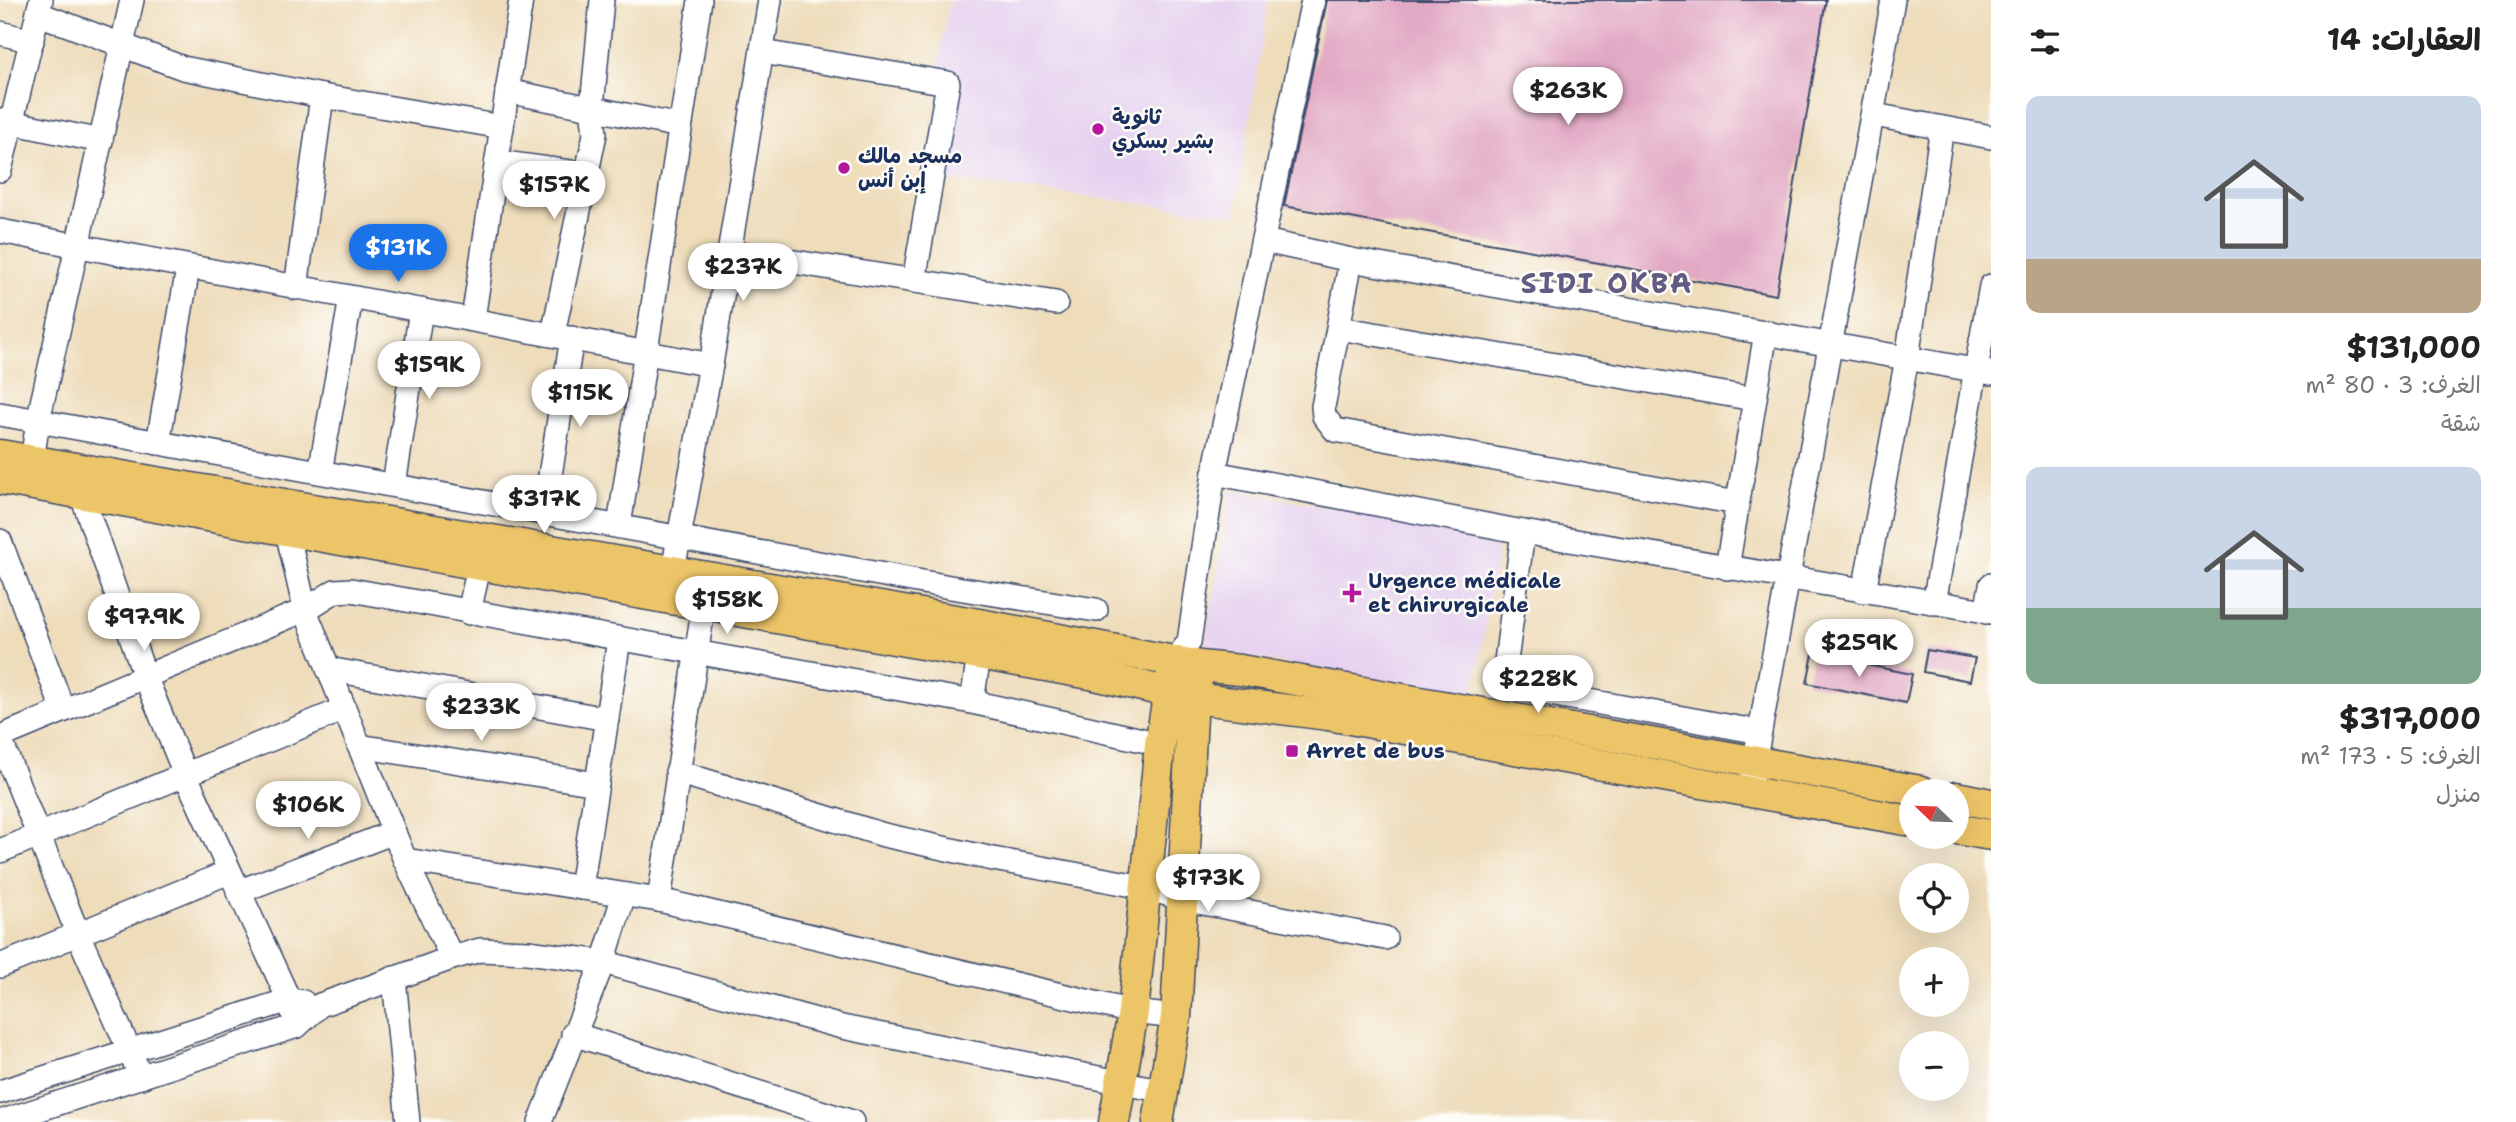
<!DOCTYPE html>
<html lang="ar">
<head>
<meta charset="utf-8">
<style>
	body { margin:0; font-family:"Shantell Sans","Playpen Sans Arabic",sans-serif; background:#f6f6f6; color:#222; direction:rtl; height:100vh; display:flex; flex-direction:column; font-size:26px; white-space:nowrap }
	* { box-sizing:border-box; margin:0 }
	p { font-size:23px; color:#767676 }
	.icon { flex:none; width:38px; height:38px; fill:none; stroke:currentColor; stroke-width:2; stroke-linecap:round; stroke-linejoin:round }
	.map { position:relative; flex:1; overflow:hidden; direction:ltr }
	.side { display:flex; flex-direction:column; background:#fff; width:525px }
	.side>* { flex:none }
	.needle { width:46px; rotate:293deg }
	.buttons { position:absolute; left:1899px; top:779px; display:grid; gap:14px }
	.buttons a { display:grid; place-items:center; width:70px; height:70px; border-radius:50%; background:#fff; box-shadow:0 7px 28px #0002; font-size:35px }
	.price { position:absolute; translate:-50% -60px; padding:0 16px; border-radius:24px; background:#fff; color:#222; font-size:23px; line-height:46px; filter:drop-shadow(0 2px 4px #0008) }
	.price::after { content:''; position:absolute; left:50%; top:42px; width:21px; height:16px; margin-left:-10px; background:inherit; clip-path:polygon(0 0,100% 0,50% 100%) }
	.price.current { background:#1a73e8; color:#fff }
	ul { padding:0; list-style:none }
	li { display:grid; align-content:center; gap:14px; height:371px; padding:0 35px }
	li span { display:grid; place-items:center; height:217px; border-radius:14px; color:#555 }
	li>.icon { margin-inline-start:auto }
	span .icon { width:126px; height:126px; fill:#fffc; stroke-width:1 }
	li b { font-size:30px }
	h2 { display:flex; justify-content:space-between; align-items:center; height:84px; padding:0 35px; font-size:30px }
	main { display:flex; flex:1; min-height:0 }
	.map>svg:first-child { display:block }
	.built { fill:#e6d2f0 }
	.building { fill:#e2a9c5 }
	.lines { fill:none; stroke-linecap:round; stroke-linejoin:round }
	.minor-casing { stroke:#3b496c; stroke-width:26 }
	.major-casing { stroke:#3b496c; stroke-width:33 }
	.minor { stroke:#fff; stroke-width:23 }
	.major { stroke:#edc569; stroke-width:30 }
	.poi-dot { fill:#b5179e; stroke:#fdfcf7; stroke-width:2.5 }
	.labels { text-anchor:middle; stroke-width:5; stroke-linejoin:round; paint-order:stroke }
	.poi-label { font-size:21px; font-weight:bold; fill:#1b2f5e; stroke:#fdfcf7; text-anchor:start }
	.district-label { font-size:28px; font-weight:bold; letter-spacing:2px; fill:#615a82; stroke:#fdfcf7 }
</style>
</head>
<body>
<main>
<section class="side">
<h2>العقارات: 14<svg class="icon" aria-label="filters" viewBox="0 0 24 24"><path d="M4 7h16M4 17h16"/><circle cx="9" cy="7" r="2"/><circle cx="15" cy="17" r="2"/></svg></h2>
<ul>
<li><span style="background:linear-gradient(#c9d6e8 75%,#b9a48a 0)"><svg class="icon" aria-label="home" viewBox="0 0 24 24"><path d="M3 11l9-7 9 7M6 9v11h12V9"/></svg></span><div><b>$131,000</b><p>الغرف: 3 · 80 m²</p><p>شقة</p></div></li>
<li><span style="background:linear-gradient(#c9d6e8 65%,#7fa58c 0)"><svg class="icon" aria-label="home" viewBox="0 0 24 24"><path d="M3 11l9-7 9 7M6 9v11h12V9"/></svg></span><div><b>$317,000</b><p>الغرف: 5 · 173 m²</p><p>منزل</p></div></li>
</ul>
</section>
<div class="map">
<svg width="1991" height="1122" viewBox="0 0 1991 1122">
	<rect width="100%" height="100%" fill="#fdfcf7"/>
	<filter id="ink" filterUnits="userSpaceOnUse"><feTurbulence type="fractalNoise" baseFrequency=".0143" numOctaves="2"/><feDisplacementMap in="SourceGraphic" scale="14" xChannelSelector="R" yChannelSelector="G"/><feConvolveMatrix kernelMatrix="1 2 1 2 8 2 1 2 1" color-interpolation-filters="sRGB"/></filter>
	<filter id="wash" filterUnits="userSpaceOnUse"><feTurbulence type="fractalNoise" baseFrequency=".00686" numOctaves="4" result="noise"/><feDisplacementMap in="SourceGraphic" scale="28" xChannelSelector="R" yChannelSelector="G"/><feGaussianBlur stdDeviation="1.57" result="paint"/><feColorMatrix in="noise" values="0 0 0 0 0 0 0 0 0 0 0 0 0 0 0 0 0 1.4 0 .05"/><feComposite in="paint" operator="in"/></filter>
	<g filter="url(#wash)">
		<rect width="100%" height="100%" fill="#eedcba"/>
		<g class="built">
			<path d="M950,0H1268L1235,215L939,179L936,74Z"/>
			<path d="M1231,490L1500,537L1473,697L1205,649Z"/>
		</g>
		<g id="blocks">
			<g class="building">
				<path d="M1826,0L1776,295L1284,206L1327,0Z"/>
				<path d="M1927,650L1975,658L1970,681L1923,672Z"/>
				<path d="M1813,654L1912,674L1906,703L1807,683Z"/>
			</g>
		</g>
	</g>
	<g filter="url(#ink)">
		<use href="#blocks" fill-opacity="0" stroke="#3b496c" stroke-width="2"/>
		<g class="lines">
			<defs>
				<g id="minor">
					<path d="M39,14L183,68L322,96L502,127"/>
					<path d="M0,33L32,41"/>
					<path d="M762,52L948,83L914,281"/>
					<path d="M507,91L680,126"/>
					<path d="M1874,115L1991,137"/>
					<path d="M0,120L101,141"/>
					<path d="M497,162L585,174"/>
					<path d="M0,170L41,0"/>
					<path d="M0,231L711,365"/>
					<path d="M1264,241L1351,260L1991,373"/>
					<path d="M730,252L1056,303"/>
					<path d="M1351,260L1323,407L1324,416L1335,430L1737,503"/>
					<path d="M296,288L322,96"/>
					<path d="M473,319L521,0"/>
					<path d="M1339,328L1754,399"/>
					<path d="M553,334L595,134L592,107L602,0"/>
					<path d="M0,414L950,587L1096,610"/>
					<path d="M158,443L188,268"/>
					<path d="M320,472L351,298"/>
					<path d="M1214,473L1523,532L1991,612"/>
					<path d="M30,474L38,421L132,0"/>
					<path d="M394,485L421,310"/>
					<path d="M81,493L145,676L185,774L289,1000L297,1026"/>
					<path d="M544,513L572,338"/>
					<path d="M619,526L700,0"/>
					<path d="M287,531L305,610L405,860L452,958"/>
					<path d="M1523,532L1505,669L1512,687L1760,732"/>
					<path d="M0,541L63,710"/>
					<path d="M1727,568L1766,332"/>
					<path d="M670,586L711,365L770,0"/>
					<path d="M1864,591L1907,358L1942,128"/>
					<path d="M1934,603L1991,286"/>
					<path d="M1986,612L1991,585"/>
					<path d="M469,613L479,566"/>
					<path d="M1175,660L1189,642L1214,473L1313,0"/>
					<path d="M328,669L607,719"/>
					<path d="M972,702L979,655"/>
					<path d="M0,737L305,610L335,591L351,590L972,702L1160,744"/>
					<path d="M0,739L78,934L141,1077"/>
					<path d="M359,746L597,784"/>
					<path d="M677,772L884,835L993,859L1144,887L1183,899L1385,938"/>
					<path d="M1752,775L1893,0"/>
					<path d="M0,851L344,709"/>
					<path d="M405,860L659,900L1133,1012L1176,1017"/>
					<path d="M581,888L619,639"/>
					<path d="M238,892L394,832"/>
					<path d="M659,900L706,590"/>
					<path d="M0,966L229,872"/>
					<path d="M394,978L408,1122"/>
					<path d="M573,1034L852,1122"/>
					<path d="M0,1092L289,1000L303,1002"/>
					<path d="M0,1122L297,1026L320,1005L452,958L480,950L528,952L603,962L842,1027L1164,1091"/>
					<path d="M540,1122L603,962L624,895"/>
				</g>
				<g id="major">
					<path d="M0,455L985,625L1200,666L1240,670L1921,791"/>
					<path d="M0,479L1090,674L1193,698L1328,715L1911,821"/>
					<path d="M1956,797L1991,804"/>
					<path d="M1956,829L1991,835"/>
					<path d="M1114,1122L1133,1012L1160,744L1172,674"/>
					<path d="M1158,1122L1176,1017L1193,698L1197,680"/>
				</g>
			</defs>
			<use href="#minor" class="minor-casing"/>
			<use href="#major" class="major-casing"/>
			<use href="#minor" class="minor"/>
			<use href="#major" class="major"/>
		</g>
	</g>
	<g class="poi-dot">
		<circle cx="1098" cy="129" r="7"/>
		<circle cx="844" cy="168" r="7"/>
		<path d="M1348.5 582.5h7v7h7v7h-7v7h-7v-7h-7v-7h7z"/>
		<rect x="1285" y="744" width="14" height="14" rx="3.5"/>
	</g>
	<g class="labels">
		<g class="poi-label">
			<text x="1112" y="124">ثانوية<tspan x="1112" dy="24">بشير بسكري</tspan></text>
			<text x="858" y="163">مسجد مالك<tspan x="858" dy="24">إبن أنس</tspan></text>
			<text x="1368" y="588">Urgence médicale<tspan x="1368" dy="24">et chirurgicale</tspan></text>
			<text x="1306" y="758">Arret de bus</text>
		</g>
		<g class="district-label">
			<text x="1607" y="293">SIDI OKBA</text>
		</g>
	</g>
</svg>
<div class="buttons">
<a><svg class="needle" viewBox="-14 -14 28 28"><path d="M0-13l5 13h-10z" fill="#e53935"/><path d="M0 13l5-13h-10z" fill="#767676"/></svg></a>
<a><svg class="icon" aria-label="locate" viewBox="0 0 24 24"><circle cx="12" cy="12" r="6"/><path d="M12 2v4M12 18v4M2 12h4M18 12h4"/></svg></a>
<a>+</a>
<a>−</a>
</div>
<b class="price" style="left:1568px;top:127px">$263K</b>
<b class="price" style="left:554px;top:221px">$157K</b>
<b class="price current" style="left:398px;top:284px">$131K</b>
<b class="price" style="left:743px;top:303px">$237K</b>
<b class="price" style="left:429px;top:401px">$159K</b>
<b class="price" style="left:580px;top:429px">$115K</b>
<b class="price" style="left:544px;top:535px">$317K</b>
<b class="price" style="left:727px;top:636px">$158K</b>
<b class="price" style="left:144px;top:653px">$97.9K</b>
<b class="price" style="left:1859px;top:679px">$259K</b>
<b class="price" style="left:1538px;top:715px">$228K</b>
<b class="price" style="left:481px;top:743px">$233K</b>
<b class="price" style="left:308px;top:841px">$106K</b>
<b class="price" style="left:1208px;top:914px">$173K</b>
</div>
</main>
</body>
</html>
